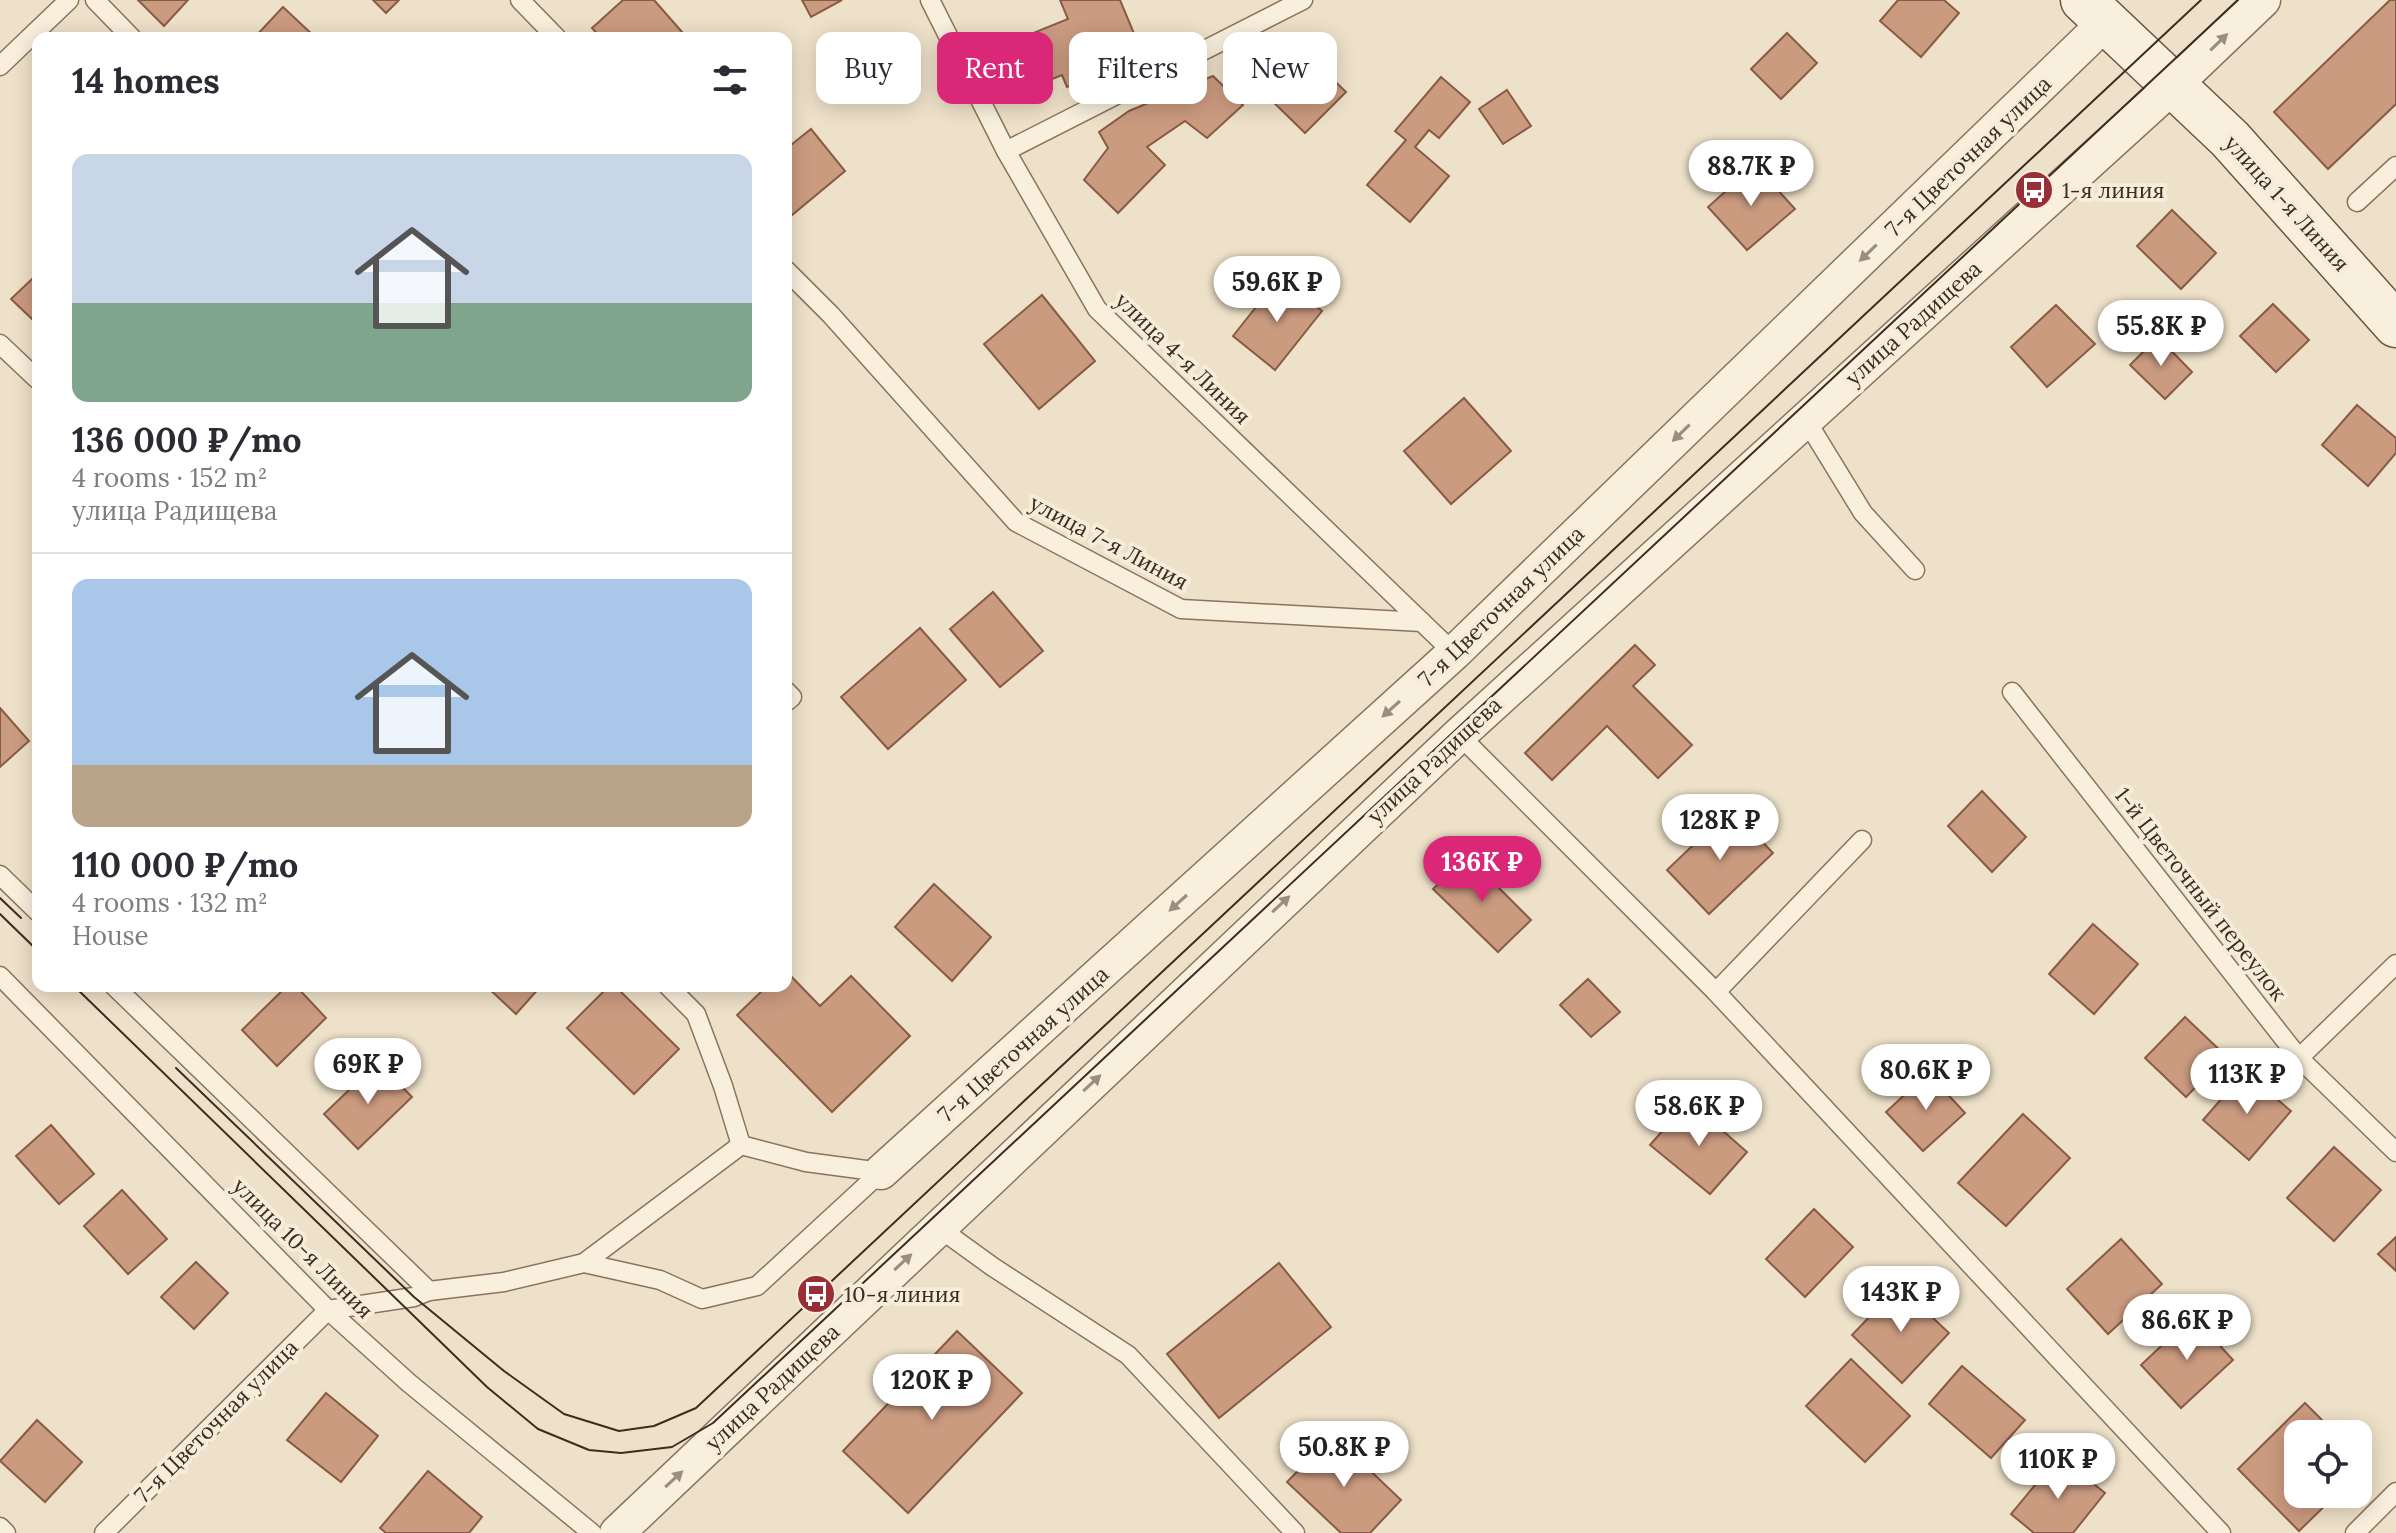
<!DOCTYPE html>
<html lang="en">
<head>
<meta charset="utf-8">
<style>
	body { margin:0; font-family:Lora,serif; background:#f2f2f3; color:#2b2b33; height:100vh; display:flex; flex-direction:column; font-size:30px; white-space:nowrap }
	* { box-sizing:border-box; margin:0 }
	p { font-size:26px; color:#7c7c81 }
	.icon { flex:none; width:44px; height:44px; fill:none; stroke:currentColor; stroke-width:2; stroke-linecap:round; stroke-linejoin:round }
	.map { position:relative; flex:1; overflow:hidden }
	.sheet { position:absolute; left:32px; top:32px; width:760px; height:960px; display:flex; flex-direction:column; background:#fff; border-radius:16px; box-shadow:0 4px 20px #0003 }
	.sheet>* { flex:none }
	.banner { position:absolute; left:816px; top:32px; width:760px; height:72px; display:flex; gap:16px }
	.fabs { position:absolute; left:2284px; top:1420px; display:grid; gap:16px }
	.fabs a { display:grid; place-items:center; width:88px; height:88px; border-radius:16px; background:#fff; box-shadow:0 4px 20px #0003; font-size:40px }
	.price { position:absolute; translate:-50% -68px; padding:0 18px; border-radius:28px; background:#fff; color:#222; font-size:26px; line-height:52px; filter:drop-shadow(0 2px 4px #0008) }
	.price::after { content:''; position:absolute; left:50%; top:48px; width:24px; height:18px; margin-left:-12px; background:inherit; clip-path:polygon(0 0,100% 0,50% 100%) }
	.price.current { background:#db2777; color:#fff }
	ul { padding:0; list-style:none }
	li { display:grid; align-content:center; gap:16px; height:424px; padding:0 40px }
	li+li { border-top:2px solid #e1e1e2 }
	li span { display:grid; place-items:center; height:248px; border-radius:16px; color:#555 }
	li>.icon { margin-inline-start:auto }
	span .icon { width:144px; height:144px; fill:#fffc; stroke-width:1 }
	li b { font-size:34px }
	h2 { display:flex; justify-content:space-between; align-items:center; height:96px; padding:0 40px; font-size:34px }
	.chip { padding:0 28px; border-radius:16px; background:#fff; box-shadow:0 4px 20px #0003; font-size:28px; line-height:72px }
	.chip.current { background:#db2777; color:#fff }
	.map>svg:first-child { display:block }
	.building { fill:#cb9b80; stroke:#8a5b44; stroke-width:2 }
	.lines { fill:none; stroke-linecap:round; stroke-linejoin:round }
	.lane-casing { stroke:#8b735e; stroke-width:21 }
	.street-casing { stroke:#8b735e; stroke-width:37 }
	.secondary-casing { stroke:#6d5441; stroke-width:47 }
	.lane { stroke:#f9efdd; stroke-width:18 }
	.street { stroke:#f9efdd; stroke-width:34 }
	.secondary { stroke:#f9efdd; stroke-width:44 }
	.tram { stroke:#3c2c21; stroke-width:2 }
	.oneway { fill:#9a8e7f }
	.labels { text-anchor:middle; stroke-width:8; stroke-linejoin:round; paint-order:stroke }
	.street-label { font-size:22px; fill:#3c2c21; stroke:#f6ecd9 }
	.poi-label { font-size:22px; fill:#3c2c21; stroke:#f6ecd9; text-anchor:start }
</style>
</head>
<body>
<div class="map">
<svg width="2396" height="1533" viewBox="0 0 2396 1533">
	<rect width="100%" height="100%" fill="#eee1c9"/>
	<g class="building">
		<path d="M138,0H188L164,26Z"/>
		<path d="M373,0H399L386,13Z"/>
		<path d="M623,0H654L682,32L675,38H601L592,28Z"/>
		<path d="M802,0H842L811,17Z"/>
		<path d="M1060,0H1120L1143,55L1067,87L1062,75L1020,92L1001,46L1068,19Z"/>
		<path d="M1898,0H1944L1959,13L1921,57L1880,21Z"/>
		<path d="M2390,0H2396V104L2328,169L2274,112Z"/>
		<path d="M283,7L316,38H254Z"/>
		<path d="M1787,33L1817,63L1781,99L1751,69Z"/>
		<path d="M1306,53L1346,92L1305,133L1265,94Z"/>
		<path d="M1213,76L1243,105L1207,138L1185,121L1147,147L1165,165L1118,213L1084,180L1108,148L1099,132L1129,111Z"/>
		<path d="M1441,77L1470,102L1439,138L1429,130L1415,147L1449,176L1410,222L1367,185L1406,140L1395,131Z"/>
		<path d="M1507,90L1531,126L1503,144L1479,109Z"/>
		<path d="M811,129L845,171L786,220V149Z"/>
		<path d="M1755,165L1795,209L1747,250L1708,207Z"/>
		<path d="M2172,210L2216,253L2181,289L2137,246Z"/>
		<path d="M33,278L38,282V312L32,319L11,299Z"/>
		<path d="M1279,278L1322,311L1275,370L1233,336Z"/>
		<path d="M1042,295L1095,361L1039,409L984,344Z"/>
		<path d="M2273,304L2309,340L2276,372L2240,336Z"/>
		<path d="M2056,305L2095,344L2047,387L2011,347Z"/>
		<path d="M2158,337L2192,372L2165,399L2130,365Z"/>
		<path d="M1464,398L1511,451L1451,504L1404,451Z"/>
		<path d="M2357,405L2396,438V453L2368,486L2322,445Z"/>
		<path d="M993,592L1043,651L1000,687L950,629Z"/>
		<path d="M920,628L966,680L888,749L841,697Z"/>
		<path d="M1635,645L1655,665L1633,686L1692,745L1658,778L1607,726L1552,780L1525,753Z"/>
		<path d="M0,708L29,741L0,767Z"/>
		<path d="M1982,791L2026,837L1992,872L1948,826Z"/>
		<path d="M1731,809L1773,853L1709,914L1667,870Z"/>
		<path d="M1467,856L1531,920L1498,952L1433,889Z"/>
		<path d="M934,884L991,937L952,981L895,927Z"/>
		<path d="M2093,924L2138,964L2094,1014L2049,974Z"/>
		<path d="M786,971L820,1006L851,976L910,1036L832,1112L737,1015L767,986H786Z"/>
		<path d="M1588,979L1620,1012L1591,1037L1560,1005Z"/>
		<path d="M287,986H296L326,1018L277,1066L242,1030Z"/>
		<path d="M486,986H541L516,1014Z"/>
		<path d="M609,986H615L679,1049L634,1094L567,1028Z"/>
		<path d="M2185,1017L2226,1056L2186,1097L2145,1058Z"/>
		<path d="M378,1062L412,1097L358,1149L324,1114Z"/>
		<path d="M2245,1072L2291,1111L2249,1160L2203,1120Z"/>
		<path d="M1928,1073L1965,1113L1923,1151L1886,1112Z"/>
		<path d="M1689,1101L1747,1152L1710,1194L1650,1145Z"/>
		<path d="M2023,1114L2070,1158L2006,1226L1958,1183Z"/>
		<path d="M51,1125L94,1174L59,1204L16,1156Z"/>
		<path d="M2334,1147L2381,1190L2334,1241L2287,1198Z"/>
		<path d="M122,1190L167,1239L128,1274L84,1226Z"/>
		<path d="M1814,1209L1853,1247L1805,1297L1766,1259Z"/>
		<path d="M2396,1237V1271L2378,1254Z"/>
		<path d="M2121,1239L2162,1284L2108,1334L2067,1289Z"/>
		<path d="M196,1262L228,1293L194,1329L161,1297Z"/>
		<path d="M1279,1263L1331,1327L1219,1418L1167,1354Z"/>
		<path d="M1899,1286L1949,1333L1902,1383L1852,1335Z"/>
		<path d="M2193,1316L2233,1360L2181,1408L2141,1365Z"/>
		<path d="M957,1331L1022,1393L908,1513L843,1451Z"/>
		<path d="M1851,1359L1910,1416L1865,1462L1806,1406Z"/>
		<path d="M1962,1366L2025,1420L1991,1458L1929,1404Z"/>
		<path d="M326,1393L378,1436L341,1482L287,1440Z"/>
		<path d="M2305,1403L2336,1434H2298V1494H2337L2299,1531L2238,1469Z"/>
		<path d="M37,1420L82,1462L45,1502L0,1461Z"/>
		<path d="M1333,1435L1401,1500L1370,1533H1341L1287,1482Z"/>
		<path d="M2059,1456L2105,1493L2073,1533H2034L2011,1514Z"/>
		<path d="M428,1471L482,1517L469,1533H386L380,1528Z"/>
	</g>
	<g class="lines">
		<defs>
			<g id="lane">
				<path d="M95,0L132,38"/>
				<path d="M520,0L557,38"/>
				<path d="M930,0L1006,151L1097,309L1454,653"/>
				<path d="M0,66L69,0"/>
				<path d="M1006,151L1303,0"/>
				<path d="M2357,202L2396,166"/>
				<path d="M786,270L831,315L1016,522L1181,609L1422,622"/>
				<path d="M0,344L38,380"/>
				<path d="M1806,420L1863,513L1915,570"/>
				<path d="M786,691L792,697L786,702"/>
				<path d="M2012,692L2299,1058L2396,1152"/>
				<path d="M1459,735L1716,992L2221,1533"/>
				<path d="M0,875L38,912"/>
				<path d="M0,976L328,1310L409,1383L592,1533"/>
				<path d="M114,986L429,1291"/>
				<path d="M668,986L696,1014L723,1086L741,1145L806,1162L881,1172"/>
				<path d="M1716,992L1862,840"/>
				<path d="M2299,1058L2396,964"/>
				<path d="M939,1228L993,1267L1128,1355L1295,1533"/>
				<path d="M584,1263L741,1145"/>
				<path d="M328,1310L414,1297L429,1291L504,1282L584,1263L660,1280L702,1299L757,1286L881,1172"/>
				<path d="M0,1527L6,1533"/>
				<path d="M104,1533L328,1310"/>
				<path d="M2355,1533L2396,1492"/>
			</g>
			<g id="street">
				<path d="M881,1172L1454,653L2105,23"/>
				<path d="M617,1533L1459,735L2174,85L2263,0"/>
			</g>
			<path id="secondary" d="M2083,0L2230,139L2396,325"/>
		</defs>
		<use href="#lane" class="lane-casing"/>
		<use href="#street" class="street-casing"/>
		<use href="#secondary" class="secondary-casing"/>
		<use href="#lane" class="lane"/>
		<use href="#street" class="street"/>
		<use href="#secondary" class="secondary"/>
		<g class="tram">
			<path d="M0,898L21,918"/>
			<path d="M0,914L38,951"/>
			<path d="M74,986L487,1387L538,1429L589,1450L621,1453L672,1447L713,1423L2238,0"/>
			<path d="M176,1068L414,1297L504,1371L564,1414L619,1431L654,1426L696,1408L2201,0"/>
		</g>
	</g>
	<defs><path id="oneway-solid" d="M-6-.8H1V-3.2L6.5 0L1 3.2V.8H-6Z" transform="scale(2)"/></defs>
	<g class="oneway">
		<use href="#oneway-solid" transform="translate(2219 42) rotate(-44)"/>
		<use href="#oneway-solid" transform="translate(1868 253) rotate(136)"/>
		<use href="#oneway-solid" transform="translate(1681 433) rotate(136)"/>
		<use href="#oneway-solid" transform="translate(1391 709) rotate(138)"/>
		<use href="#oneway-solid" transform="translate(1178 903) rotate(138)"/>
		<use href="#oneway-solid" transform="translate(1281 904) rotate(-43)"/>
		<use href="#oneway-solid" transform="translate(1092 1083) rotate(-43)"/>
		<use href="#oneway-solid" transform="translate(903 1262) rotate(-43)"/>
		<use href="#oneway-solid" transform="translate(674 1479) rotate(-43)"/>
	</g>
	<defs>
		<symbol id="bus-disc" viewBox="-11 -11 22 22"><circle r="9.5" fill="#992f36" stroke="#f6ecd9"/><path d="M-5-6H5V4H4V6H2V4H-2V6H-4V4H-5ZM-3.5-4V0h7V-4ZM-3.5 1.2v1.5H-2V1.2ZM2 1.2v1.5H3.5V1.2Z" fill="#fff"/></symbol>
	</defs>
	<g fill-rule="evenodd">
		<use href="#bus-disc" x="2012" y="168" width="44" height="44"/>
		<use href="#bus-disc" x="794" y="1272" width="44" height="44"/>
	</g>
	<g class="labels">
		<g class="street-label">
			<text transform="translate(1968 156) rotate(-44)" y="8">7-я Цветочная улица</text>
			<text transform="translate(2287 203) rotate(48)" y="8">улица 1-я Линия</text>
			<text transform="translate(1913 323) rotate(-42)" y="8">улица Радищева</text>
			<text transform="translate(1183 358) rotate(44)" y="8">улица 4-я Линия</text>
			<text transform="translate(1109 542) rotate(28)" y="8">улица 7-я Линия</text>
			<text transform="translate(1501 606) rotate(-44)" y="8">7-я Цветочная улица</text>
			<text transform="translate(1434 760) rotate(-43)" y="8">улица Радищева</text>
			<text transform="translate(2201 894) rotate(52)" y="8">1-й Цветочный переулок</text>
			<text transform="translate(1023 1044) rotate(-42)" y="8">7-я Цветочная улица</text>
			<text transform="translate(303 1248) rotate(45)" y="8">улица 10-я Линия</text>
			<text transform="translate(772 1387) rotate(-43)" y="8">улица Радищева</text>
			<text transform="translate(216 1421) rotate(-45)" y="8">7-я Цветочная улица</text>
		</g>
		<g class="poi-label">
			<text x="2062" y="198">1-я линия</text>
			<text x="844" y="1302">10-я линия</text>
		</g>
	</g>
</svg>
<div class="fabs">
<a><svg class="icon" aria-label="locate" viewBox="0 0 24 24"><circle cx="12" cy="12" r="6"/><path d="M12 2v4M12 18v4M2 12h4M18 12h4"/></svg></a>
</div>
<b class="price" style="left:1751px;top:208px">88.7K ₽</b>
<b class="price" style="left:1277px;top:324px">59.6K ₽</b>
<b class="price" style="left:2161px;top:368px">55.8K ₽</b>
<b class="price" style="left:1720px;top:862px">128K ₽</b>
<b class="price current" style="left:1482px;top:904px">136K ₽</b>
<b class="price" style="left:368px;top:1106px">69K ₽</b>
<b class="price" style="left:1926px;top:1112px">80.6K ₽</b>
<b class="price" style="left:2247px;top:1116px">113K ₽</b>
<b class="price" style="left:1699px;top:1148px">58.6K ₽</b>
<b class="price" style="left:1901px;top:1334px">143K ₽</b>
<b class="price" style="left:2187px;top:1362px">86.6K ₽</b>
<b class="price" style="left:932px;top:1422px">120K ₽</b>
<b class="price" style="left:1344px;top:1489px">50.8K ₽</b>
<b class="price" style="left:2058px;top:1501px">110K ₽</b>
<div class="banner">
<a class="chip">Buy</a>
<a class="chip current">Rent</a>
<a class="chip">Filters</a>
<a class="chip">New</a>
</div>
<section class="sheet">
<h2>14 homes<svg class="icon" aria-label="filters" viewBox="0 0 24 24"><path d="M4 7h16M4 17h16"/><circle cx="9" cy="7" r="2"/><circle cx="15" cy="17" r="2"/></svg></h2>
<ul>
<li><span style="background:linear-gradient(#c9d6e8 60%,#7fa58c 0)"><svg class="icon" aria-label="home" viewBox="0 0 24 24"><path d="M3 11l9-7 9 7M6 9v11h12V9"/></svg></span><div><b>136 000 ₽/mo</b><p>4 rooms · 152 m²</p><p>улица Радищева</p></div></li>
<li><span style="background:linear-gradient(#a9c7e8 75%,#b9a48a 0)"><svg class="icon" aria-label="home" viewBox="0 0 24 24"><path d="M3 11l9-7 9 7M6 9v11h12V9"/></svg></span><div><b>110 000 ₽/mo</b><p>4 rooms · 132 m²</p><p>House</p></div></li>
</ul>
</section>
</div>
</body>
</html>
